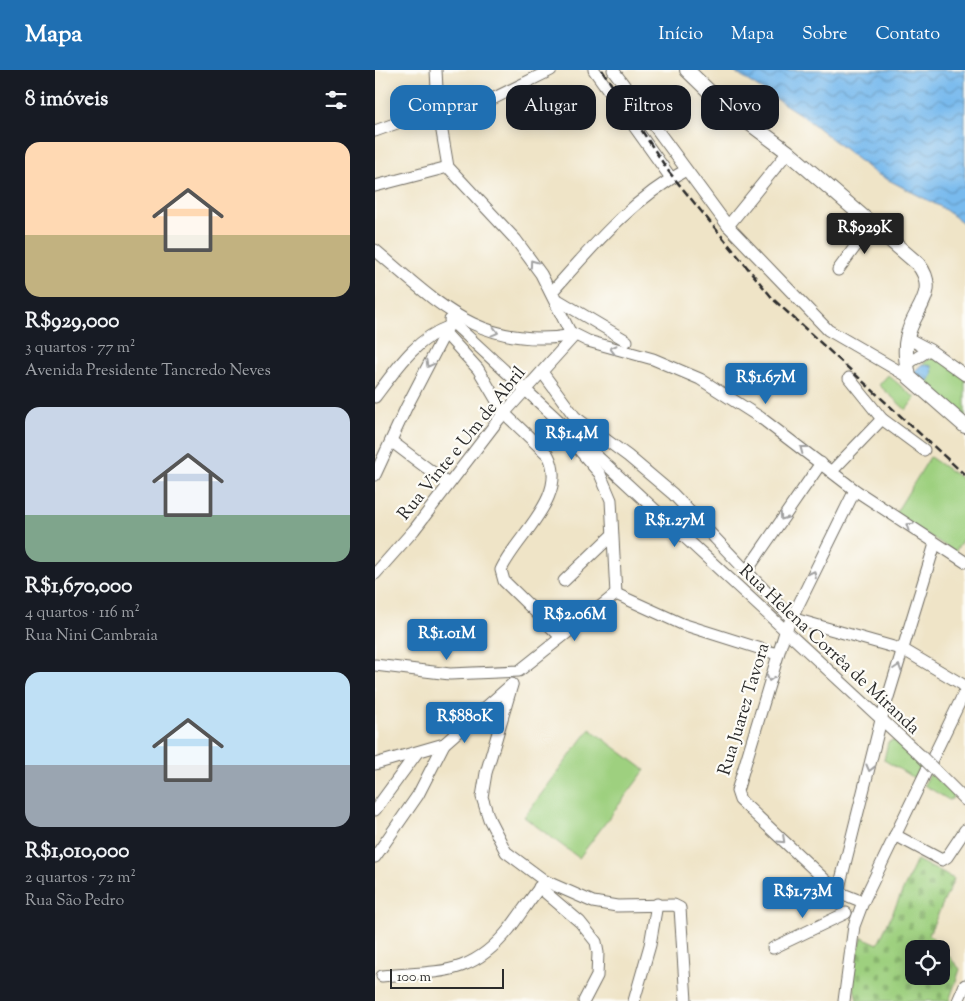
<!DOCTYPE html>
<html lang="pt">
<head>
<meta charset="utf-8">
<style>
	body { margin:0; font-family:"Sorts Mill Goudy",serif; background:#242831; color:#f1f3f6; height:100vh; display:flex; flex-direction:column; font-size:19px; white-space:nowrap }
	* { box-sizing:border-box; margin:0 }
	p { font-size:16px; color:#9ea1a6 }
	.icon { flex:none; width:28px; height:28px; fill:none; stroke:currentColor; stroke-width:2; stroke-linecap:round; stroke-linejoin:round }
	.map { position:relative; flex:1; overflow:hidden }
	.side { display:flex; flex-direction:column; background:#171b24; width:375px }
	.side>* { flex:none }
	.guide { position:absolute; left:15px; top:15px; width:475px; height:45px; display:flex; gap:10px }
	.fabs { position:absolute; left:530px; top:870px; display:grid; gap:10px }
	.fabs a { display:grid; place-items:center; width:45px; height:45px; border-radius:10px; background:#171b24; box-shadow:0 2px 12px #0003; font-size:25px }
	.scale { position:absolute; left:15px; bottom:12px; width:114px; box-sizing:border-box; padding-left:5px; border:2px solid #2b2b2b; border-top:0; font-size:14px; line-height:18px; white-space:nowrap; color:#2b2b2b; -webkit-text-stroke:4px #fdfcf7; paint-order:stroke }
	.price { position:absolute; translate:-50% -42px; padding:0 11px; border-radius:5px; background:#1f6fb2; color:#fff; font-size:16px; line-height:32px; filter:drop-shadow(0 1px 2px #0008) }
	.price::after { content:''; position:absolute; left:50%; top:30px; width:15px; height:11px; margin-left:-8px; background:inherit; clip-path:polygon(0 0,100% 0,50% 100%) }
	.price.selected { background:#222; color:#fff }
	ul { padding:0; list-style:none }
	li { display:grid; align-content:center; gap:10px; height:265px; padding:0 25px }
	li span { display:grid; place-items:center; height:155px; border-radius:15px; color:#555 }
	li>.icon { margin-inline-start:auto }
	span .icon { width:90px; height:90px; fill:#fffc; stroke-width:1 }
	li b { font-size:21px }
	h2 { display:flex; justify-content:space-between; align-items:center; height:60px; padding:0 25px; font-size:21px }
	.tag { padding:0 18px; border-radius:15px; background:#171b24; box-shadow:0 2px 12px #0003; font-size:18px; line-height:45px }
	.tag.selected { background:#1f6fb2; color:#fff }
	header { display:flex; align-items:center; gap:30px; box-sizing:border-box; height:70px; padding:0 25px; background:#1f6fb2; color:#fff }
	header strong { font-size:24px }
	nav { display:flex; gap:28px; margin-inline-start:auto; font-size:18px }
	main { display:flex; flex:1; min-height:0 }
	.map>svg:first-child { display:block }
	.green { fill:#9ed07f; stroke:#647e55 }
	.cemetery { fill:url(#cemetery-stones); stroke:#647e55; fill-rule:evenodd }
	.water { fill:url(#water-waves); stroke:#52728c }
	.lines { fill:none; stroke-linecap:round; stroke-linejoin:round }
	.minor-casing { stroke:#706c62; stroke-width:13 }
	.major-casing { stroke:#706c62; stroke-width:16 }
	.minor { stroke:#fff; stroke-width:11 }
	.major { stroke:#fff; stroke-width:14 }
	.rail { stroke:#2b2b2b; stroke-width:2.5; stroke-dasharray:8 4; stroke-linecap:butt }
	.minor-bridge-casing { stroke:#706c62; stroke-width:13; stroke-linecap:butt }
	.minor-bridge { stroke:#fff; stroke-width:11 }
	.oneway { stroke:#a0a0a0 }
	.labels { text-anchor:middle; stroke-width:4.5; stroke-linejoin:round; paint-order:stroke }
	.street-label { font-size:18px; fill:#2b2b2b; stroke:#fdfcf7 }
</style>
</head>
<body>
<header>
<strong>Mapa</strong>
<nav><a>Início</a><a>Mapa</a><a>Sobre</a><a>Contato</a></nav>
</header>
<main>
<section class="side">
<h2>8 imóveis<svg class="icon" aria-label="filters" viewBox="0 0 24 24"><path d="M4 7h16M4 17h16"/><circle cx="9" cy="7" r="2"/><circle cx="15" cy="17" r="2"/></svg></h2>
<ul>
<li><span style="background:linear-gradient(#ffd9b3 60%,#c2b280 0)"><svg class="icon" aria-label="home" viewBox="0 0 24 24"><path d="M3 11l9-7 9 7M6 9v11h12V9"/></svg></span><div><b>R$929,000</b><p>3 quartos · 77 m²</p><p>Avenida Presidente Tancredo Neves</p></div></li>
<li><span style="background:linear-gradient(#c9d6e8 70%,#7fa58c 0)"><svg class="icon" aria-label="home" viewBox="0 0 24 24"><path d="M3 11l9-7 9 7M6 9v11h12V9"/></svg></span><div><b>R$1,670,000</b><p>4 quartos · 116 m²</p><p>Rua Nini Cambraia</p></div></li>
<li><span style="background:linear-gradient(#bfe0f5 60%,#9aa5b1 0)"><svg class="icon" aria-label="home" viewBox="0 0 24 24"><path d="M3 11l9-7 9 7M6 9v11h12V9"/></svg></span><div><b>R$1,010,000</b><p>2 quartos · 72 m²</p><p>Rua São Pedro</p></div></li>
</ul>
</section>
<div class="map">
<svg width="590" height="931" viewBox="0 0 590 931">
	<defs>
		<pattern id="cemetery-stones" width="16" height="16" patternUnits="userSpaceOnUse" patternTransform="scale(1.25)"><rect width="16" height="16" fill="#9ed07f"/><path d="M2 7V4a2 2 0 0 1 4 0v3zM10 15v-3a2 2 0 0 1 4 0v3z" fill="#88b36e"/></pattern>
		<pattern id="water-waves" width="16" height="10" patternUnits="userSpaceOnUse" patternTransform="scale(1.25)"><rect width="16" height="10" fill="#78baed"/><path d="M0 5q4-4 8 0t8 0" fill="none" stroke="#6397c0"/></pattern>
	</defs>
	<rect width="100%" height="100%" fill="#fdfcf7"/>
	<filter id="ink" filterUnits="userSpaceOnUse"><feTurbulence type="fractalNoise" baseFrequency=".02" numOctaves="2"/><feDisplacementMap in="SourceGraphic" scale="10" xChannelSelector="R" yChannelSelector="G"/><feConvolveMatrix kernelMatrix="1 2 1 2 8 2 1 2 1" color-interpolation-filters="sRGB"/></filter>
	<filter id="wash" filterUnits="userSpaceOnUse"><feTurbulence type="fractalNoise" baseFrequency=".0096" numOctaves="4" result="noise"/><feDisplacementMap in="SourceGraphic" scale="20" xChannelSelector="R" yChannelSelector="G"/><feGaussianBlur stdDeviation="1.12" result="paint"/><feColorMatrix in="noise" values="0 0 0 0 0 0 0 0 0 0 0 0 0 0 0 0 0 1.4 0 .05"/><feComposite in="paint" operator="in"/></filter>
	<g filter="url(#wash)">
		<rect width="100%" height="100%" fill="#efe4c7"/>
		<g class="green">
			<path d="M564,287L590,307V354L545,312C544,296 547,289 564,287Z"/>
			<path d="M513,305L540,328L531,340L504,315Z"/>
			<path d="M555,387L590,411V466L580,482L520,444Z"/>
			<path d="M215,659L270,700L204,788L149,747Z"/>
			<path d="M519,670L547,695L539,708L509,690L513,672Z"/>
			<path d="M555,704L579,724L577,729L574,730L549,715Z"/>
		</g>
		<path class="cemetery" d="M542,790L579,809L554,864L585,899L574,931H482L477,908L487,867L503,874ZM539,879H566V906H539Z"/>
		<g class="water">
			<path d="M356,0H590V154L566,137L500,103L428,46Z"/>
			<path d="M547,294L557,296L558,304L554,311L546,312L539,302Z"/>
		</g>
	</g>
	<g filter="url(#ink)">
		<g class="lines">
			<defs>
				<g id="minor">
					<path d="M61,0L63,38L73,97L141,170L166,204L195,262L213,271L278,289L325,309L386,348L480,420L590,492"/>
					<path d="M219,0L296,108"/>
					<path d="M238,0L353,156L453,260L534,307"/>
					<path d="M65,55L176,0"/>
					<path d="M0,61L63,38"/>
					<path d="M0,116L73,97"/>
					<path d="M353,156L413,82"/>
					<path d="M0,180C65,235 106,281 200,265"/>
					<path d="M463,200L496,155"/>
					<path d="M176,223C216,178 257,129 311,100"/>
					<path d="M178,227L252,271"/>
					<path d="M75,250L545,685"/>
					<path d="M71,264L103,299L129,343L173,385C195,426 141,466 126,500L129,511L186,567"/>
					<path d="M532,268L555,280L590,305"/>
					<path d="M532,294L554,280"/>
					<path d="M167,302L200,347L253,386L298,424L416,548L529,580L590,616"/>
					<path d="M474,308L507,349L549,380"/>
					<path d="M0,327C20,301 40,269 73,257"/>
					<path d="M16,371L73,414"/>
					<path d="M200,375L225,404L236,430L241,524"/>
					<path d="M457,401L507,349"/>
					<path d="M0,405L31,338L73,257"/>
					<path d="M480,420L410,562L362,721L365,730L463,822L488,832"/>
					<path d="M371,502L446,393"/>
					<path d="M0,504L39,460L124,349L200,265"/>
					<path d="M189,511L237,465"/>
					<path d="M241,524L307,554L402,584"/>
					<path d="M0,595L75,604L144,601L241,524"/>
					<path d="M137,615L111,703L107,727L114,749L131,782L170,811L218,832L242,836L299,835L305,838L311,931"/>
					<path d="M0,694L69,674L137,614"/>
					<path d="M559,699L590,730"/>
					<path d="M0,740L41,684"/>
					<path d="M520,765L567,790L572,787L590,760"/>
					<path d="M0,787L43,725L69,674"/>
					<path d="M164,817L205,852L221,872L223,883L222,906L209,931"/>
					<path d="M463,822L506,650L560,474"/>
					<path d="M398,878L471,843"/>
					<path d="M7,906C65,901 96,907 135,858C147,842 157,826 170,811"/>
					<path d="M259,931L275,875L282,834"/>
					<path d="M469,931L479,856L488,832L590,621"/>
					<path d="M583,931L590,915"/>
				</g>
				<path id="major" d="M312,0L342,29L413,82L543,194C566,223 537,240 532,268C529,281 532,295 534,307L590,356"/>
			</defs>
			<use href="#minor" class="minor-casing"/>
			<use href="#major" class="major-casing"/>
			<use href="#minor" class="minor"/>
			<use href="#major" class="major"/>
			<path class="rail" d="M227,0L294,102L399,230L590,405"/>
			<defs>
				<path id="minor-bridge" d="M545,685L559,699"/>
			</defs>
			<use href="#minor-bridge" class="minor-bridge-casing"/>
			<use href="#minor-bridge" class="minor-bridge"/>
		</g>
		<defs><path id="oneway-chevron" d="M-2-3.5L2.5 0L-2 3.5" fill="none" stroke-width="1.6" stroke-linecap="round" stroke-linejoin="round" transform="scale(1.25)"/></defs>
		<g class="oneway">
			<use href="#oneway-chevron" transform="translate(158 193) rotate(-126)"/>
			<use href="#oneway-chevron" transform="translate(120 262) rotate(15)"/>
			<use href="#oneway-chevron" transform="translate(238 279) rotate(-166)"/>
			<use href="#oneway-chevron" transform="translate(54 294) rotate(118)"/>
			<use href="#oneway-chevron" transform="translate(428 379) rotate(-143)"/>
			<use href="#oneway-chevron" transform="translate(408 447) rotate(125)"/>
			<use href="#oneway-chevron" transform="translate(534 456) rotate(-146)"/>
			<use href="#oneway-chevron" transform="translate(438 504) rotate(-63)"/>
			<use href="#oneway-chevron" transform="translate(523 598) rotate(-72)"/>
			<use href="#oneway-chevron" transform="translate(395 608) rotate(107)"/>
			<use href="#oneway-chevron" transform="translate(495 698) rotate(104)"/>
			<use href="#oneway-chevron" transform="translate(407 770) rotate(43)"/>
		</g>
	</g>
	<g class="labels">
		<g class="street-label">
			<text transform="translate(86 373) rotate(-51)" y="6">Rua Vinte e Um de Abril</text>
			<text transform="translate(455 579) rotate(43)" y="6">Rua Helena Corrêa de Miranda</text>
			<text transform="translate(368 639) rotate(-73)" y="6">Rua Juarez Tavora</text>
		</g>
	</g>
</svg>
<div class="fabs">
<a><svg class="icon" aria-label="locate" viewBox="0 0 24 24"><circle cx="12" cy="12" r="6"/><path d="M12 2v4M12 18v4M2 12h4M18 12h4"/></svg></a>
</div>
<div class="scale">100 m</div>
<b class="price selected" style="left:490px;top:185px">R$929K</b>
<b class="price" style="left:391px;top:335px">R$1.67M</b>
<b class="price" style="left:197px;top:391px">R$1.4M</b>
<b class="price" style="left:300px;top:478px">R$1.27M</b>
<b class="price" style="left:200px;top:572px">R$2.06M</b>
<b class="price" style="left:72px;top:591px">R$1.01M</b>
<b class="price" style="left:90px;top:674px">R$880K</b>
<b class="price" style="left:428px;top:849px">R$1.73M</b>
<div class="guide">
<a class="tag selected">Comprar</a>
<a class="tag">Alugar</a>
<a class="tag">Filtros</a>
<a class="tag">Novo</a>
</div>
</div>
</main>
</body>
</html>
